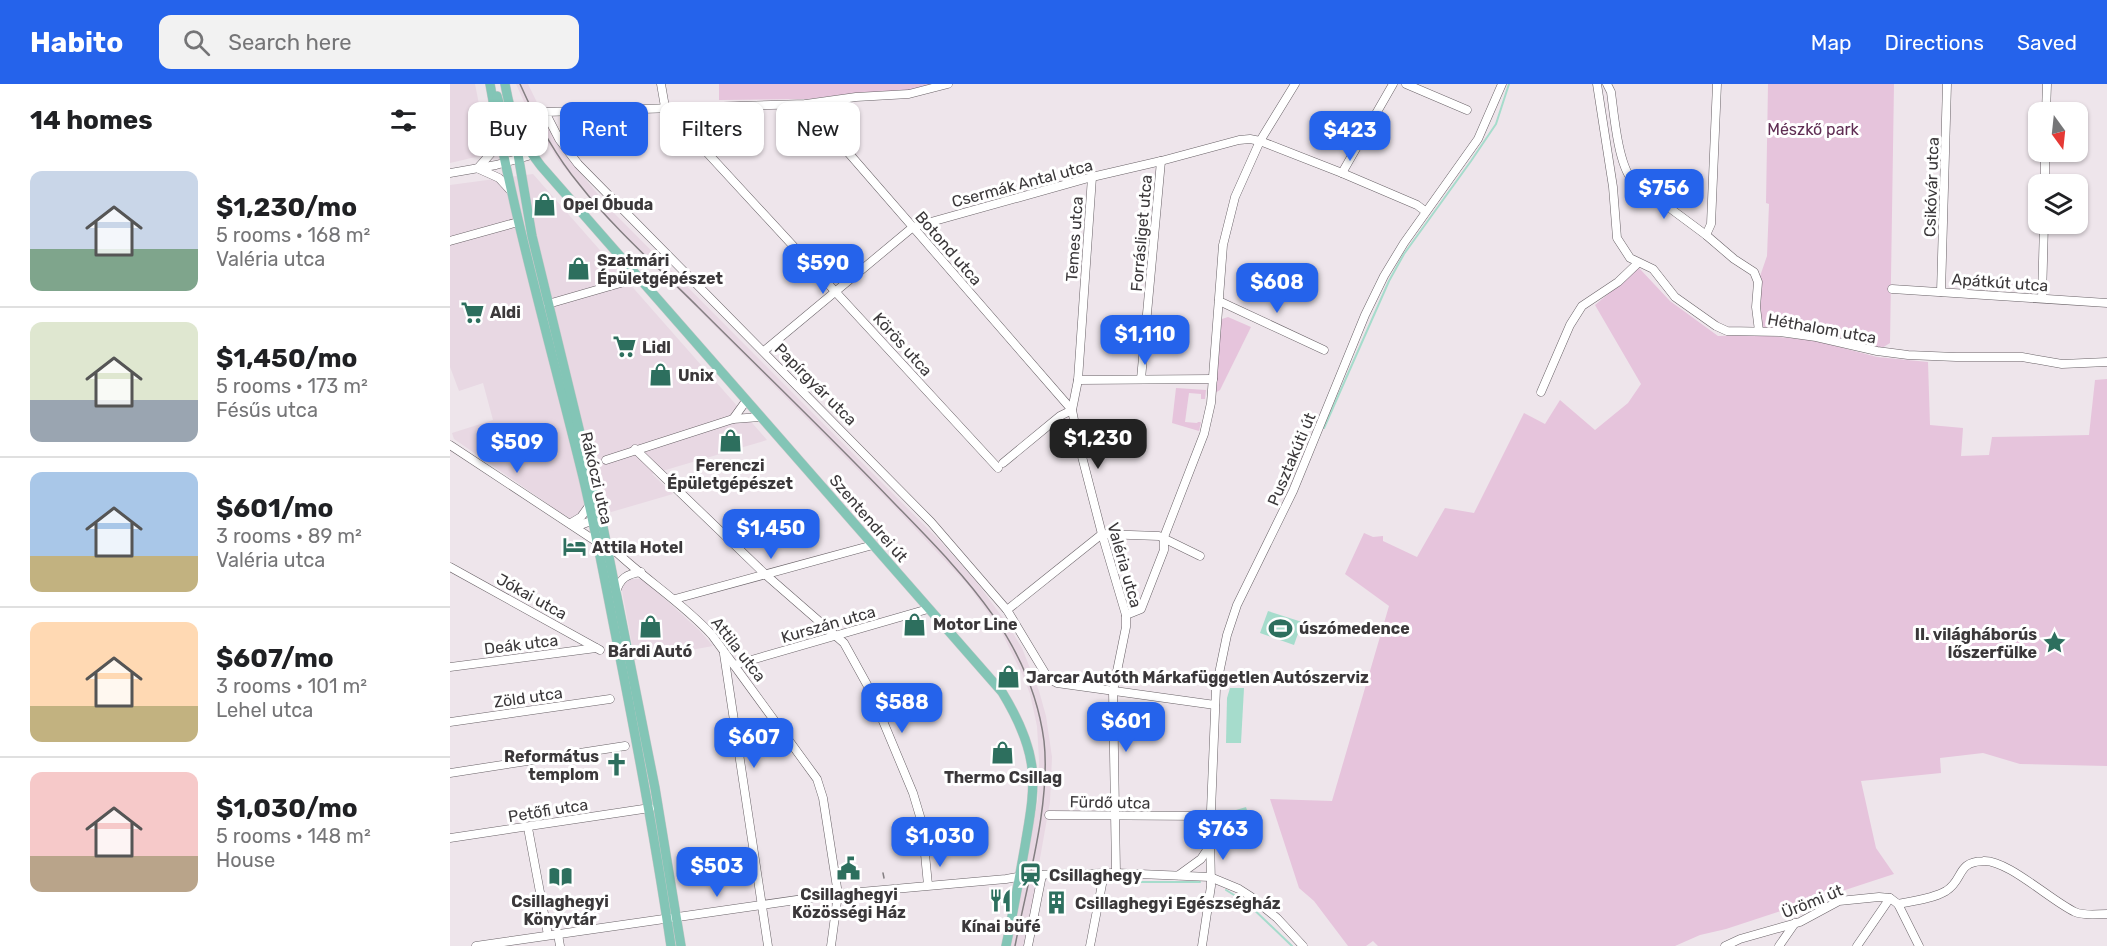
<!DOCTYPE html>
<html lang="en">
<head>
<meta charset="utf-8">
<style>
	body { margin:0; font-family:Rubik,sans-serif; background:#f2f2f2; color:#202124; height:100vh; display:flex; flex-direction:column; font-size:22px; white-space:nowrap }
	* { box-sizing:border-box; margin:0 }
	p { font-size:20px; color:#757577 }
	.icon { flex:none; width:33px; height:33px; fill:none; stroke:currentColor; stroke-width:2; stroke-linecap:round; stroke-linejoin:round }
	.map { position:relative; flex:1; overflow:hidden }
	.details { display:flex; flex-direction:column; background:#fff; width:450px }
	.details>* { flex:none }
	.top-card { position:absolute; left:18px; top:18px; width:570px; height:54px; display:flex; gap:12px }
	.needle { width:39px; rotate:165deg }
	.fabs { position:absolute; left:1578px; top:18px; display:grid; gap:12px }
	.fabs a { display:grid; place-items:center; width:60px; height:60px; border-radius:12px; background:#fff; box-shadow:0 2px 4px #0004; font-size:30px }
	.price { position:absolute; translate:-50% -51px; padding:0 14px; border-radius:12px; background:#2563eb; color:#fff; font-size:20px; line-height:39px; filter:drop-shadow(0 2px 3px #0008) }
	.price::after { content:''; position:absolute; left:50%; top:36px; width:18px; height:14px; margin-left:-9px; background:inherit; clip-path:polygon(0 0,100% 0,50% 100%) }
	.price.on { background:#222; color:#fff }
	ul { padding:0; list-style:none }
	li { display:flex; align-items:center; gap:18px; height:150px; padding:0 30px }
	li+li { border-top:2px solid #e0e0e0 }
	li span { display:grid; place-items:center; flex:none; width:168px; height:120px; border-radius:12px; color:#555 }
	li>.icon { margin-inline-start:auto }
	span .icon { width:72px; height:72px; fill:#fffc; stroke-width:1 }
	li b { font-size:26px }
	h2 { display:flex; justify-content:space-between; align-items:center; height:72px; padding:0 30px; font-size:26px }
	.tag { padding:0 21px; border-radius:12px; background:#fff; box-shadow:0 2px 4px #0004; font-size:21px; line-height:54px }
	.tag.on { background:#2563eb; color:#fff }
	header { display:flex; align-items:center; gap:36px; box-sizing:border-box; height:84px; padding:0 30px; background:#2563eb; color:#fff }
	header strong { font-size:28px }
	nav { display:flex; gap:33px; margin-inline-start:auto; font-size:21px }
	.search { width:420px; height:54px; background:#f2f2f2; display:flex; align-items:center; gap:15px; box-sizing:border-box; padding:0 21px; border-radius:12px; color:#757577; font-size:22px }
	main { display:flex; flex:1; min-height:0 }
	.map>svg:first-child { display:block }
	.built { fill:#e8d8e3 }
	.green { fill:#e6c4dc }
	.water { fill:#a6dccc }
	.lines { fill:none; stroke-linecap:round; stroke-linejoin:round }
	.stream { stroke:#a6dccc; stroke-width:2 }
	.minor-casing { stroke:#696267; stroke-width:9 }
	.major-casing { stroke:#c8c7c8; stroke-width:10 }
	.minor { stroke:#fff; stroke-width:8 }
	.major { stroke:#83c5b6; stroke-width:9 }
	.tram { stroke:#837e81; stroke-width:1.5 }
	.labels { text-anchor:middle; stroke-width:6; stroke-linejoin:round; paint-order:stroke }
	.park-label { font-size:16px; fill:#5f2d53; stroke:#fff }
	.street-label { font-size:16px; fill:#3b383a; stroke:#fff }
	.poi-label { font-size:16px; font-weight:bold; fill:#3b383a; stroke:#fff; text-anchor:start }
</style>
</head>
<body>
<header>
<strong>Habito</strong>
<div class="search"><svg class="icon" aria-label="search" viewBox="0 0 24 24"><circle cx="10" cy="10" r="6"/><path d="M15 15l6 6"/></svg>Search here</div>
<nav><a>Map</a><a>Directions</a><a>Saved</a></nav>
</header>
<main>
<section class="details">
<h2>14 homes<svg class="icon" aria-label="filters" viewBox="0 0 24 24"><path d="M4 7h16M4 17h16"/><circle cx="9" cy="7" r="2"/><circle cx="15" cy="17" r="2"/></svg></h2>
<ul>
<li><span style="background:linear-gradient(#c9d6e8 65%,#7fa58c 0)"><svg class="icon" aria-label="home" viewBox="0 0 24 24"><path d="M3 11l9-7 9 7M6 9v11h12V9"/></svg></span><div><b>$1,230/mo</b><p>5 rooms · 168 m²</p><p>Valéria utca</p></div></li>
<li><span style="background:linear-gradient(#dfe7d0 65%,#9aa5b1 0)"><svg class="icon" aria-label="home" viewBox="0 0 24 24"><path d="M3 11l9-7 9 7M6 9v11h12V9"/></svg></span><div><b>$1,450/mo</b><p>5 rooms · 173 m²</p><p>Fésűs utca</p></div></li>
<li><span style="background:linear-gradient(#a9c7e8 70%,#c2b280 0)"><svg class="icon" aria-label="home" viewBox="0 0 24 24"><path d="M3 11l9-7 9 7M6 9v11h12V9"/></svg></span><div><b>$601/mo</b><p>3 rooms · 89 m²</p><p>Valéria utca</p></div></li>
<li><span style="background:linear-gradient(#ffd9b3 70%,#c2b280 0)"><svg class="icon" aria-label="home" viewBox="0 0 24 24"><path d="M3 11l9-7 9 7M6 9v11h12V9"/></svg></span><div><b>$607/mo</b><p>3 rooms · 101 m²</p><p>Lehel utca</p></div></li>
<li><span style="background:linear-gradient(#f6c9c9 70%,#b9a48a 0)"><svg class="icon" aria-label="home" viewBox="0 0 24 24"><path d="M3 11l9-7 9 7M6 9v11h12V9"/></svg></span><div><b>$1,030/mo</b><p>5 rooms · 148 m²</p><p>House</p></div></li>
</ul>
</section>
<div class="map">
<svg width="1657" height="862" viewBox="0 0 1657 862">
	<rect width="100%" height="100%" fill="#eee5eb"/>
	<g class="built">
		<path d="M0,0H25L37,61L30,72L0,79Z"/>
		<path d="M66,0H78L98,41L116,71L159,124L489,456L525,496L558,541L572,564L589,607L596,632L602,673L600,718L587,791L585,806L587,807L575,862H561L588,715L589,676L587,642L580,610L573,592L550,545L518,501L444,422L152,129L108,76L76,22Z"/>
		<path d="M83,90L317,356L202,390L223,410L127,438L111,429L4,355L2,349L43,336L33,299L9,307L0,283V101Z"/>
		<path d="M182,495H193L250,547L263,562L185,576L171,502L175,497Z"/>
	</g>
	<g class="green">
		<path d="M267,0H494L459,10L406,9L358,15L269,16V0Z"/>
		<path d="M1318,0H1444L1440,259L1427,267L1309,247L1308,198L1317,172L1319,120L1316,119Z"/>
		<path d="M1189,184L1220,217L1268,252L1306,251L1363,256L1427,273L1478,278L1480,341L1513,344L1511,372L1539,371L1542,353L1639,351L1645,296L1657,295V682L1570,680L1533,669L1490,674L1491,689L1411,697L1426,764L1444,790L1276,845L1250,851L1225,862H928L923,857L916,862H898L864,817L849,804L820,715L882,717L939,522L895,490L914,449L923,453L933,452V457L967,473L995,424L1024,429L1074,329L1095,340L1110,316L1145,346L1178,319L1191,300L1145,221Z"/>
		<path d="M778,233L801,243L770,306L765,309L771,238L772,235Z"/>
		<path d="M726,304L756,306L755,315H751V310L739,309L735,338L747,339L748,338H751L749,347L722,339Z"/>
	</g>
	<g class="water">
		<path d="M818,527L852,538L844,561L810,549Z"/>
		<path d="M780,604H794L791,659H776L777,614Z"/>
		<path d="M796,723L807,759L797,762L786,726Z"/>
	</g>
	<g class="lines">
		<g class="stream">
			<path d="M874,344L939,197L954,170L1021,77L1046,40L1059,0"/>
			<path d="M666,798H750"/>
			<path d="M776,806L797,819L842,862"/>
		</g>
		<defs>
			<g id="minor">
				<path d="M211,0L215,23"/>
				<path d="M498,0L459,10L406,13L356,20L95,28L109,55L128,80L481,438L557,526L598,594L607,599L765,621"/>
				<path d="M956,0L1017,26"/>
				<path d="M1147,0L1163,103L1167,154L1180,174L1203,185L1225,213L1266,242L1277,247L1330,248L1366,253L1427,267L1458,271L1506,273H1572L1612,280L1657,278"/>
				<path d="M1157,0L1161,8C1164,31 1168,79 1182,96L1256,151L1284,175L1304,188L1308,198L1306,223L1309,247"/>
				<path d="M356,20L622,326"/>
				<path d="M215,23L548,384"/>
				<path d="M1596,28L1597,0"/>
				<path d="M28,84L42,68L48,47"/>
				<path d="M29,85L49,94L60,106"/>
				<path d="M0,89L46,81L78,72"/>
				<path d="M892,89L943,0"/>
				<path d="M642,93L628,296L622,326L629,361L652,450L676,531V543L663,607L666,789"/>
				<path d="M1595,100V68"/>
				<path d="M1256,151L1261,140L1267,0"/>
				<path d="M0,157L68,138"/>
				<path d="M1442,205L1657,219"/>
				<path d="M1491,208L1497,0"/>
				<path d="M1592,214L1594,140"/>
				<path d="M769,217L874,266"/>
				<path d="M98,220L188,194"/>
				<path d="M314,267L463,143L642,93L711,77L789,56L800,55L810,57L892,89L967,121L975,127"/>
				<path d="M691,295L711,77"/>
				<path d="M628,296L763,295"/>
				<path d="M1091,308L1120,241L1132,222L1168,198L1188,179"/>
				<path d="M283,335L296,317"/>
				<path d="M0,361L147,458"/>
				<path d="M185,365L316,491L394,559L420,606L463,709L472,739L478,801"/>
				<path d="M156,376L283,335L310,333"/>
				<path d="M553,379L610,332L622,326"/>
				<path d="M121,439L131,433L139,422"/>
				<path d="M121,440H133L146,435"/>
				<path d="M652,450L709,452L750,472"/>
				<path d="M157,459C189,492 230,516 262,551L367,695L373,714L388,810L381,862"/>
				<path d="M0,483L150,566"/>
				<path d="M166,508C170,494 177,490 191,488"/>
				<path d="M225,515L423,461"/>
				<path d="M557,526L652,450"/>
				<path d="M676,531L691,525L714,466V453L754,350L761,319L773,161L785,113L810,57L845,0"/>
				<path d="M274,570L318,862"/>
				<path d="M284,581L478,525"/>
				<path d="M0,583L146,564"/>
				<path d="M0,638L160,615"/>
				<path d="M0,689L175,662"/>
				<path d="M599,731L757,732"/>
				<path d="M78,744L98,851"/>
				<path d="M0,754L200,724"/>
				<path d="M729,791L751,775L759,763"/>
				<path d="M1448,820C1463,817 1482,815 1496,807C1514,796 1506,778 1533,777C1557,775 1601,817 1625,828C1634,832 1647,830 1657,830"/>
				<path d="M108,850L110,862"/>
				<path d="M26,862L388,810L556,795L579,791L666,789L760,793L789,805L800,812L827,834L853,862"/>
				<path d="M578,862L592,791"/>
				<path d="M640,862L654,790"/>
				<path d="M752,862L761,802L760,751L766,604L777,551L787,521L843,407L915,231L934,192L954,159L1028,55L1052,0"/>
				<path d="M1275,862L1290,855L1350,838L1389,817L1429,813L1440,814L1448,820L1469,862"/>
				<path d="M1329,862L1345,839"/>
				<path d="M1407,862L1440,814"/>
			</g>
			<g id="major">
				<path d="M40,0C63,133 101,262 133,393C146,448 156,503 167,558C187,659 206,760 221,862"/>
				<path d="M55,0C62,38 67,51 91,82L552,608C566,631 579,657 582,684C585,710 579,737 575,762C569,796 563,829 556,862"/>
				<path d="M47,12L54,36L63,52"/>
				<path d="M64,47L82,152L153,443L205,704L231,862"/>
			</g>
		</defs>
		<use href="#minor" class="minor-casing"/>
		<use href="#major" class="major-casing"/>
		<use href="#minor" class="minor"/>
		<use href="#major" class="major"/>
		<g class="tram">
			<path d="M70,0C86,36 104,70 129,100C164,145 208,183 248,223C313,288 380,352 444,419C511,488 581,556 594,657C601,719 577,800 565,862"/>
			<path d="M433,789L434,794"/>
		</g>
	</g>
	<defs>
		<symbol id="shop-bare" viewBox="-9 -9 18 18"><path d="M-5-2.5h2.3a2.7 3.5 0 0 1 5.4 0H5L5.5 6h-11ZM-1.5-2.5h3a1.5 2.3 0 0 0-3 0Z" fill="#2d6f5e" stroke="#fff" stroke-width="2.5" paint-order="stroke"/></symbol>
		<symbol id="supermarket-bare" viewBox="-9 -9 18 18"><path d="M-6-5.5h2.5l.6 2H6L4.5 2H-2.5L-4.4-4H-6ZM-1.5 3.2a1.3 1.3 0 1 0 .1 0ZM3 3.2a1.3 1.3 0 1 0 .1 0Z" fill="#2d6f5e" stroke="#fff" stroke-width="2.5" paint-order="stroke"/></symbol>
		<symbol id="hotel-bare" viewBox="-9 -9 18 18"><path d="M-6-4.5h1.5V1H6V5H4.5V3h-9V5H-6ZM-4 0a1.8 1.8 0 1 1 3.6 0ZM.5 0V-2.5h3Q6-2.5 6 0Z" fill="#2d6f5e" stroke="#fff" stroke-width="2.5" paint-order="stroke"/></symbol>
		<symbol id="stadium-bare" viewBox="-9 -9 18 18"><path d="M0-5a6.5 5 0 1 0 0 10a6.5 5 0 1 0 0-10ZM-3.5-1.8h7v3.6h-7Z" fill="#2d6f5e" stroke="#fff" stroke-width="2.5" paint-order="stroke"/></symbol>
		<symbol id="sight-bare" viewBox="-9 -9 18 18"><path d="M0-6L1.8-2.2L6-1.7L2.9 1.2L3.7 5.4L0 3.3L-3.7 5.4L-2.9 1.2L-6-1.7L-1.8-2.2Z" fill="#2d6f5e" stroke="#fff" stroke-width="2.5" paint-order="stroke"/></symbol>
		<symbol id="church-bare" viewBox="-9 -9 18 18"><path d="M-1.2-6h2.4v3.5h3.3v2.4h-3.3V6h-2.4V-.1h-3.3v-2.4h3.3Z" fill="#2d6f5e" stroke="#fff" stroke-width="2.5" paint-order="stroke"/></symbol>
		<symbol id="civic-bare" viewBox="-9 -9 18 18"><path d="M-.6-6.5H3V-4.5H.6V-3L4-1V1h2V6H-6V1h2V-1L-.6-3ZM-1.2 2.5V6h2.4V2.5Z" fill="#2d6f5e" stroke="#fff" stroke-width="2.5" paint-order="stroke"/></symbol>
		<symbol id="station-bare" viewBox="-9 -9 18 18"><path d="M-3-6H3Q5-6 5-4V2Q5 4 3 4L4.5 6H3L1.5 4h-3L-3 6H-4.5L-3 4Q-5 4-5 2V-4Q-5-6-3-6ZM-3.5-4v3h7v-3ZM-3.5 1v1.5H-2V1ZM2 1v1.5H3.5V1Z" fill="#2d6f5e" stroke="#fff" stroke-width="2.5" paint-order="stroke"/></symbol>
		<symbol id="library-bare" viewBox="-9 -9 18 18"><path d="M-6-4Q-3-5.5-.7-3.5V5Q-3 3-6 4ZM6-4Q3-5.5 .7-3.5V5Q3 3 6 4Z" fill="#2d6f5e" stroke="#fff" stroke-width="2.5" paint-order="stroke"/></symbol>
		<symbol id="restaurant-bare" viewBox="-9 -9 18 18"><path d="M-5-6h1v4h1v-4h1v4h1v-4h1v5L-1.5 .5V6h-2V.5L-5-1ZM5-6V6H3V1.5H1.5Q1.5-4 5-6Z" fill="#2d6f5e" stroke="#fff" stroke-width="2.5" paint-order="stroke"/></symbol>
		<symbol id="building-bare" viewBox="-9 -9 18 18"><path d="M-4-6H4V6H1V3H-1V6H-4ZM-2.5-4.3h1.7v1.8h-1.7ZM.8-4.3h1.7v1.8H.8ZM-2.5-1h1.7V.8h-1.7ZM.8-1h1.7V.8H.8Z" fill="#2d6f5e" stroke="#fff" stroke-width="2.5" paint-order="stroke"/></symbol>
	</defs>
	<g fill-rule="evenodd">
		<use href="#shop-bare" x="78" y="104" width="33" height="33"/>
		<use href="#shop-bare" x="112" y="168" width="33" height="33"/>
		<use href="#supermarket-bare" x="6" y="212" width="33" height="33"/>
		<use href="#supermarket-bare" x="158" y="246" width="33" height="33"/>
		<use href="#shop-bare" x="194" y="274" width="33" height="33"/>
		<use href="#shop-bare" x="264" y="340" width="33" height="33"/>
		<use href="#hotel-bare" x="108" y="446" width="33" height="33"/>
		<use href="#shop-bare" x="448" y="524" width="33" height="33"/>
		<use href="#shop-bare" x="184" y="526" width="33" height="33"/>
		<use href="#stadium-bare" x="814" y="528" width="33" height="33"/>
		<use href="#sight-bare" x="1588" y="542" width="33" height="33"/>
		<use href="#shop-bare" x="542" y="576" width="33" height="33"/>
		<use href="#shop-bare" x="536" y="652" width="33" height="33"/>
		<use href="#church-bare" x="150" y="664" width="33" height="33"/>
		<use href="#civic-bare" x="382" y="768" width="33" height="33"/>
		<use href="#station-bare" x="564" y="774" width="33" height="33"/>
		<use href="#library-bare" x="94" y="776" width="33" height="33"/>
		<use href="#restaurant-bare" x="534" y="800" width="33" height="33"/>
		<use href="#building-bare" x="590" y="802" width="33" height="33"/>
	</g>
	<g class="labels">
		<g class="park-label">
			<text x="1363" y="51">Mészkő park</text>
		</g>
		<g class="street-label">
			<text transform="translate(572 99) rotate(-15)" y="6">Csermák Antal utca</text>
			<text transform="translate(1481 103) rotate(-88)" y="6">Csikóvár utca</text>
			<text transform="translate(691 149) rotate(-85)" y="6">Forrásliget utca</text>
			<text transform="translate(624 155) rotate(-86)" y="6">Temes utca</text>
			<text transform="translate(499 164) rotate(49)" y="6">Botond utca</text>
			<text transform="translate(1550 198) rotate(4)" y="6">Apátkút utca</text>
			<text transform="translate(1372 244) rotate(10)" y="6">Héthalom utca</text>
			<text transform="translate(453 260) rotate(48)" y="6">Körös utca</text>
			<text transform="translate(366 300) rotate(45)" y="6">Papírgyár utca</text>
			<text transform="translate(841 375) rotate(-67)" y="6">Pusztakúti út</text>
			<text transform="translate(147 394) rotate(77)" y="6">Rákóczi utca</text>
			<text transform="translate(419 434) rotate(49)" y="6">Szentendrei út</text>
			<text transform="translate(675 481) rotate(74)" y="6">Valéria utca</text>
			<text transform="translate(82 512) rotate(29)" y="6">Jókai utca</text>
			<text transform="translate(378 540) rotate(-16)" y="6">Kurszán utca</text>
			<text transform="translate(71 560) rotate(-7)" y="6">Deák utca</text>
			<text transform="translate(289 565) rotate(52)" y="6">Attila utca</text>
			<text transform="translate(78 613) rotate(-8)" y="6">Zöld utca</text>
			<text transform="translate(660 718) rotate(1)" y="6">Fürdő utca</text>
			<text transform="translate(98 726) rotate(-9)" y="6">Petőfi utca</text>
			<text transform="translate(1362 817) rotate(-22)" y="6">Ürömi út</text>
		</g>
		<g class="poi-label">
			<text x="113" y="126">Opel Óbuda</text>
			<text x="147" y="182">Szatmári<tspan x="147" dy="18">Épületgépészet</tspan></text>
			<text x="40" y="234">Aldi</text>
			<text x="192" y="269">Lidl</text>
			<text x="228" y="297">Unix</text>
			<text x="280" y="387" text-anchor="middle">Ferenczi<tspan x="280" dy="18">Épületgépészet</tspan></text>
			<text x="142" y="469">Attila Hotel</text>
			<text x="483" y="546">Motor Line</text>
			<text x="849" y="550">úszómedence</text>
			<text x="1587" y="556" text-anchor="end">II. világháborús<tspan x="1587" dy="18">lőszerfülke</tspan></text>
			<text x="200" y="573" text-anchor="middle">Bárdi Autó</text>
			<text x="576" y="599">Jarcar Autóth Márkafüggetlen Autószerviz</text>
			<text x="149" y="678" text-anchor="end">Református<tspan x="149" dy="18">templom</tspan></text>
			<text x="553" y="699" text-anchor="middle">Thermo Csillag</text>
			<text x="599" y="797">Csillaghegy</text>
			<text x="399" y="816" text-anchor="middle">Csillaghegyi<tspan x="399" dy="18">Közösségi Ház</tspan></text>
			<text x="110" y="823" text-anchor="middle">Csillaghegyi<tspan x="110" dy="18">Könyvtár</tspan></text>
			<text x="625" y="825">Csillaghegyi Egészségház</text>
			<text x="551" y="848" text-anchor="middle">Kínai büfé</text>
		</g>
	</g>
</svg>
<div class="fabs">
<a><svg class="needle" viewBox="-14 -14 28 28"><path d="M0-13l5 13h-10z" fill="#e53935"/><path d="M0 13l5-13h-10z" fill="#757577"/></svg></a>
<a><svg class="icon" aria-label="layers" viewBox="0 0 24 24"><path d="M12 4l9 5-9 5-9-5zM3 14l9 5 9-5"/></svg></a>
</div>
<b class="price" style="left:900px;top:78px">$423</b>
<b class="price" style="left:1214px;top:136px">$756</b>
<b class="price" style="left:373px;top:211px">$590</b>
<b class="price" style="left:827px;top:230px">$608</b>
<b class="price" style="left:695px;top:282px">$1,110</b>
<b class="price on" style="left:648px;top:386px">$1,230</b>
<b class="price" style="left:67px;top:390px">$509</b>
<b class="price" style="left:321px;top:476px">$1,450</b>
<b class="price" style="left:452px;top:650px">$588</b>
<b class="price" style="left:676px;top:669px">$601</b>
<b class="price" style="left:304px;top:685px">$607</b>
<b class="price" style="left:773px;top:777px">$763</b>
<b class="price" style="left:490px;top:784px">$1,030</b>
<b class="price" style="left:267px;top:814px">$503</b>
<div class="top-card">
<a class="tag">Buy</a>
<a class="tag on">Rent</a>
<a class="tag">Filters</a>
<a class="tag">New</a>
</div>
</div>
</main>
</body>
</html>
